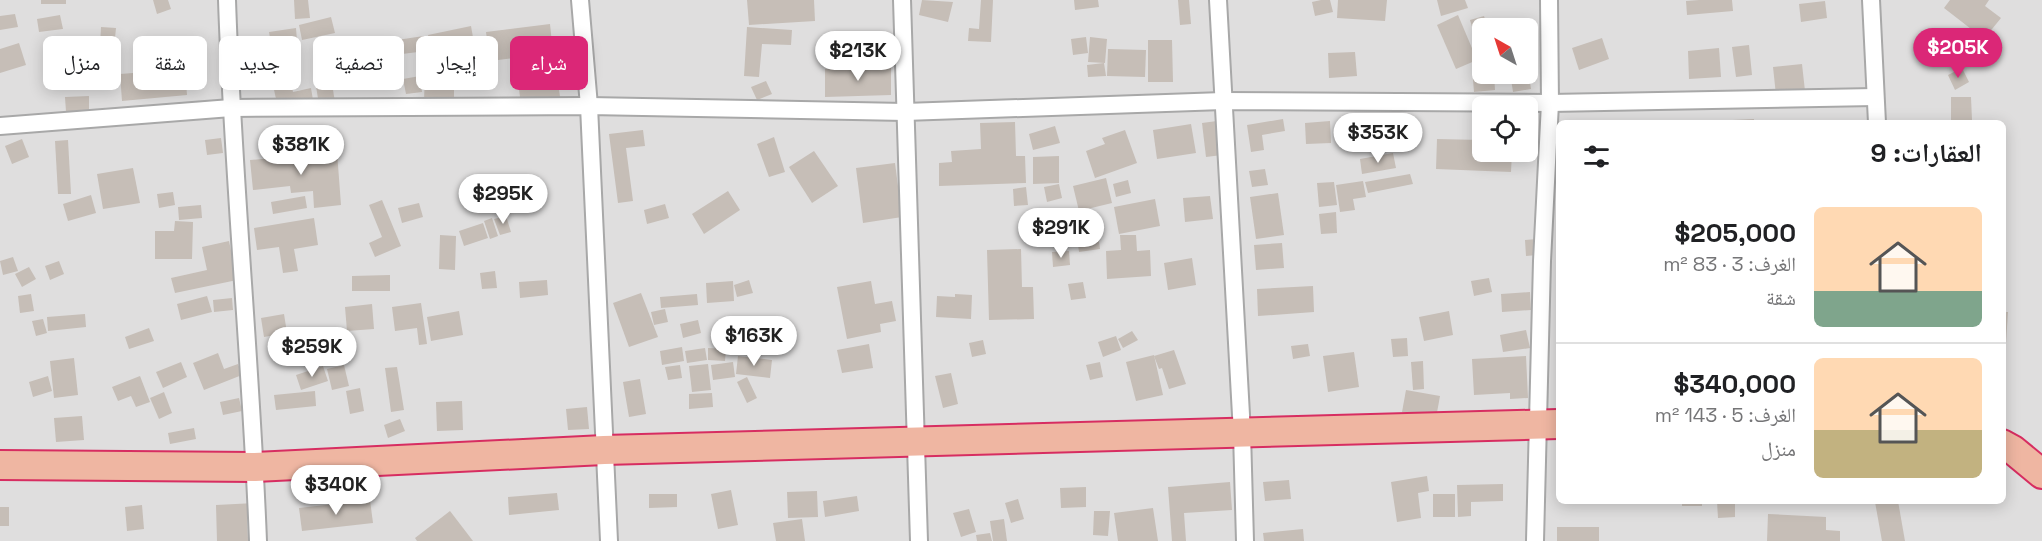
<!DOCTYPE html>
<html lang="ar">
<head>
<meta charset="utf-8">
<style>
	body { margin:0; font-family:"Space Grotesk","Noto Naskh Arabic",sans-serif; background:#f6f6f6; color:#202124; direction:rtl; height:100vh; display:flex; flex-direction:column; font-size:22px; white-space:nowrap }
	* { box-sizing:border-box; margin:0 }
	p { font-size:20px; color:#757577 }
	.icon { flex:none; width:33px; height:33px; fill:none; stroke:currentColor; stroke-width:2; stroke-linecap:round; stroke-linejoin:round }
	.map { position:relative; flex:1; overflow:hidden; direction:ltr }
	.details { position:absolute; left:1556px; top:120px; width:450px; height:384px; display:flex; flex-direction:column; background:#fff; border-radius:9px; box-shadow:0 3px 15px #0003; direction:rtl }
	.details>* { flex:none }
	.banner { position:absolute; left:18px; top:36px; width:570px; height:54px; direction:rtl; display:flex; gap:12px }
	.needle { width:39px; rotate:321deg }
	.buttons { position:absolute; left:1472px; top:18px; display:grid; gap:12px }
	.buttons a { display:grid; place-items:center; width:66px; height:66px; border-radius:9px; background:#fff; box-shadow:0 3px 15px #0003; font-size:30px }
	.price { position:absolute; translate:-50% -51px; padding:0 14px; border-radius:21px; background:#fff; color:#222; font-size:20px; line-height:39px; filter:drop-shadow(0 2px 3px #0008) }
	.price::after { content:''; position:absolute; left:50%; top:36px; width:18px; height:14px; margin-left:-9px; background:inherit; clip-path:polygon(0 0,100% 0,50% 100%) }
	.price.active { background:#db2777; color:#fff }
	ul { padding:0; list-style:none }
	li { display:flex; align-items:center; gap:18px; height:150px; padding:0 24px }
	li+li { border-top:2px solid #e0e0e0 }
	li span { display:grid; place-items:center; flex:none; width:168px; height:120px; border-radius:9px; color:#555 }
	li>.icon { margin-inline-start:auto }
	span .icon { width:72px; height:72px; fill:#fffc; stroke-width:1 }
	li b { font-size:26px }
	h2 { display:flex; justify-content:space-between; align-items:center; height:72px; padding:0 24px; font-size:26px }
	.pill { padding:0 21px; border-radius:9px; background:#fff; box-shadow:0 3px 15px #0003; font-size:21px; line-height:54px }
	.pill.active { background:#db2777; color:#fff }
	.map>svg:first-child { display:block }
	.residential { fill:#dfdede; fill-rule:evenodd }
	.building { fill:#c6beb7 }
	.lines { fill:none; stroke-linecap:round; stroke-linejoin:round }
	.minor-casing { stroke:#a8a8a8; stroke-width:20 }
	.trunk-casing { stroke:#d72d61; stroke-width:32 }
	.minor { stroke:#fff; stroke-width:16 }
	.trunk { stroke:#efb6a2; stroke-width:28 }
</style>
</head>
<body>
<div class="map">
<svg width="2042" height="541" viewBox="0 0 2042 541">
	<rect width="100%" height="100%" fill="#f1eee8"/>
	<path class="residential" d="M0,0H2042V541H0ZM1482,28H1527V74H1482ZM1482,106H1527V152H1482ZM1558,123H2002V501H1558Z"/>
	<g class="building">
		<rect x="41" y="0" width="25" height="4"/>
		<path d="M153,0H168L171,9L157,14Z"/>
		<path d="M294,0H308L310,18L295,19Z"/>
		<path d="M747,0H814L815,21L749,25Z"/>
		<path d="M922,0L953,2L948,22L919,15Z"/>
		<path d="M981,0H993L991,42L968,41L969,28L979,29Z"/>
		<path d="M1074,0H1098L1099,7L1075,10Z"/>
		<path d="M1178,0H1189L1191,24L1180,25Z"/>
		<path d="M1321,0H1330L1333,12L1315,16L1312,2Z"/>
		<path d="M1338,0H1387L1385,21L1337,18Z"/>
		<path d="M1437,0H1465L1468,8L1441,16Z"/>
		<path d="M1699,0H1732L1733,11L1687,15L1686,1Z"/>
		<path d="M1950,0H1989L1985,6L2001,18L1984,39L1944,8Z"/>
		<path d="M1825,1L1827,18L1801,22L1799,4Z"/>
		<path d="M15,14L18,27L0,30V16Z"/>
		<path d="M60,15L63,29L39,32L37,19Z"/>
		<path d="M1458,15L1477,60L1456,69L1437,25Z"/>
		<path d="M1484,16L1488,28H1482V34L1475,37L1470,20Z"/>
		<path d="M331,17L335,33L302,40L299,25Z"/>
		<path d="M550,24L553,53L490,61L486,32Z"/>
		<path d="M471,26L474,43L431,51L428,35Z"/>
		<path d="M101,27L116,28L112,68L99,66Z"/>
		<path d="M747,27L792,30L791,45L762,44L759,77L744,76Z"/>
		<path d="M296,28L297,41L271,44L269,32Z"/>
		<path d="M424,36L426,51L378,57L376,43Z"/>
		<path d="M1086,37L1088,53L1073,55L1071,39Z"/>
		<path d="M1090,37L1107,39L1105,63L1088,62Z"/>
		<path d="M1602,38L1609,59L1579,70L1572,48Z"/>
		<path d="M1148,40H1172L1173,82H1148Z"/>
		<path d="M19,43L26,65L0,73V49Z"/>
		<path d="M1749,45L1752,75L1736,77L1732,47Z"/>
		<path d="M1719,48L1721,77L1689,79L1688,51Z"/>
		<path d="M1108,49L1146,50L1145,77L1107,76Z"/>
		<path d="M436,52L437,70L424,72L422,53Z"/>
		<path d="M1355,52L1357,76L1329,78L1328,53Z"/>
		<path d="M395,56L397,78L381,80L380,58Z"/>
		<path d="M1104,63L1106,76L1088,77L1087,65Z"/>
		<path d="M1802,64L1805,91L1776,95L1773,67Z"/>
		<path d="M1482,66V74H1494L1495,90L1474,92L1472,67Z"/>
		<path d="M891,68V95L825,97V69Z"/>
		<path d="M1962,68L1969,82L1955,90L1948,75Z"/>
		<path d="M185,69L187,95L122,101L120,74Z"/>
		<path d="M289,72L293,92L311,88L313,100L278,108L271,76Z"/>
		<path d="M425,75H454V100H424Z"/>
		<path d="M420,76L422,92L406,94L403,79Z"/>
		<path d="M1529,76L1531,89L1513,92L1511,79Z"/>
		<path d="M766,81L772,94L757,100L751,87Z"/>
		<path d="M558,82L560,97L521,105L519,89Z"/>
		<path d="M332,83L335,103L319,105L316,86Z"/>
		<path d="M89,96V110L66,112L65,97Z"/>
		<path d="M1951,97H1971L1972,120L1951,121Z"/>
		<path d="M1283,119L1285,131L1262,135L1264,150L1251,152L1247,125Z"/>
		<path d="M1754,119V123H1711V121Z"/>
		<path d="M1217,121L1222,155L1206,157L1202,123Z"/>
		<path d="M1330,121L1331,143L1306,144L1305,123Z"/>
		<path d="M1377,121V136L1338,138L1337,124Z"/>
		<path d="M1015,122L1016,156H1025L1026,183L939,186V163L952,162L951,151L981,149L980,123Z"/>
		<path d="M1191,124L1196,153L1157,159L1153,130Z"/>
		<path d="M1055,126L1060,143L1033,150L1029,134Z"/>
		<path d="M643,130L645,146L626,148L633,201L618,203L609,134Z"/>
		<path d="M1125,130L1137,163L1095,178L1086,151L1105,144L1102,138Z"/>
		<path d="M774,137L785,172L769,177L757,144Z"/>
		<path d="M221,138L223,153L207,155L205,140Z"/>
		<path d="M22,139L29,157L12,164L5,146Z"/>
		<path d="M1437,139L1482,140V152H1512L1511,172L1436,169Z"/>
		<path d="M68,140L71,194H58L55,141Z"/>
		<path d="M814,151L838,186L812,203L789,167Z"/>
		<path d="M337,152L341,205L314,208L313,191L291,193L290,186L253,190L250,160Z"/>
		<path d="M1393,153L1396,168L1362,174L1360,159Z"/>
		<path d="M1059,156V183L1033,184V157Z"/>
		<path d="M895,163L902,217L863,223L856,168Z"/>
		<path d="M133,168L140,203L103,209L97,174Z"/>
		<path d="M1265,169L1268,185L1252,187L1249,171Z"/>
		<path d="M1410,174L1413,184L1368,193L1365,182Z"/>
		<path d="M1106,178L1112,203L1079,211L1073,186Z"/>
		<path d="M1128,180L1131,193L1116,197L1113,184Z"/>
		<path d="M1363,181L1366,197L1353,199L1355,210L1340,212L1336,185Z"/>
		<path d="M1334,182L1337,205L1319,207L1317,183Z"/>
		<path d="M1059,184L1062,198L1047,202L1044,187Z"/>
		<path d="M1026,187L1028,205L1014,206L1013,189Z"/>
		<path d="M728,191L740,210L704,234L692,214Z"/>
		<path d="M173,192L175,205L159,208L157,194Z"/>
		<path d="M1278,193L1284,235L1256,239L1250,197Z"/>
		<path d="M91,195L96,213L68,221L63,204Z"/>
		<path d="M305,196L307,208L273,214L271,202Z"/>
		<path d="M1210,196L1213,219L1185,222L1183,198Z"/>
		<path d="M1155,199L1160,226L1119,234L1114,207Z"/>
		<path d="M382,200L401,246L375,257L369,243L382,237L369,205Z"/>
		<path d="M419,203L423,217L402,223L398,208Z"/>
		<path d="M665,204L669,218L647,224L644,210Z"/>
		<path d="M201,205L202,218L179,220L178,207Z"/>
		<path d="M1336,212L1337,233L1321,234L1319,214Z"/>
		<path d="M506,216L511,232L500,235L494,219Z"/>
		<path d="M314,218L318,245L294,249L298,271L283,273L279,247L257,250L254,228Z"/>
		<path d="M492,218L498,236L490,239L484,221Z"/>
		<path d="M175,221L193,222L192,259H155V231H174Z"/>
		<path d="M483,223L488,238L464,246L459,231Z"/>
		<path d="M1097,226L1100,249L1079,252L1076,230Z"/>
		<path d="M440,235L456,236L455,270L439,269Z"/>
		<path d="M1120,235H1136L1137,251L1150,250L1151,276L1107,279L1106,251L1121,250Z"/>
		<path d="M1537,239L1538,255L1526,256L1525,240Z"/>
		<path d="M229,241L237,280L175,293L171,278L207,270L202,247Z"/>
		<path d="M1282,243L1284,268L1256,270L1254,245Z"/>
		<path d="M1021,249L1022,287H1033L1034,319L989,320L987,250Z"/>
		<path d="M1069,251L1070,265L1053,267L1052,252Z"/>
		<path d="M13,257L18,271L3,275L0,261Z"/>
		<path d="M1192,258L1196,285L1168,290L1164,263Z"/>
		<path d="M59,261L64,274L50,280L45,266Z"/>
		<path d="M29,267L36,279L22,287L15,274Z"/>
		<path d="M495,271L497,288L482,289L480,273Z"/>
		<path d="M390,275V291H352V276Z"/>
		<path d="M1489,278L1492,292L1474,296L1471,281Z"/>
		<path d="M547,280L548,295L520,298L519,282Z"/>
		<path d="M749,280L753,293L737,297L734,285Z"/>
		<path d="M733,281L734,301L707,303L706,283Z"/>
		<path d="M871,281L875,304L892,301L896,321L880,324L881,332L847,339L837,287Z"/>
		<path d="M1083,282L1086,298L1071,300L1068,284Z"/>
		<path d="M1313,286L1314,312L1258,316L1257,289Z"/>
		<path d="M1530,292L1531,310L1502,312L1501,294Z"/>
		<path d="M641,293L658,337L629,347L613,303Z"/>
		<path d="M31,294L34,311L20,313L18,296Z"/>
		<path d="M697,294L698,305L661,308L660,297Z"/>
		<path d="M955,294L972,295L971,319L936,317L937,296L955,297Z"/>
		<path d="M207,296L212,312L181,320L177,304Z"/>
		<path d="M232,298L233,310L214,312L213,300Z"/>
		<path d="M421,303L427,344L419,345L417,328L395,331L392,307Z"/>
		<path d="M372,304L374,329L347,331L345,307Z"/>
		<path d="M665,309L668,322L654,325L651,312Z"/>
		<path d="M459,311L463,335L431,341L427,317Z"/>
		<path d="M1449,311L1453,335L1424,341L1419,317Z"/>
		<path d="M2002,312H2008L2006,344H2002Z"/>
		<path d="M85,314L86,327L48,331L47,317Z"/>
		<path d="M284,314L287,333L264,337L261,318Z"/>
		<path d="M752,316L757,337L742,340L738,319Z"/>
		<path d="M43,319L47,333L36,336L32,321Z"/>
		<path d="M698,320L701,333L683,338L680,324Z"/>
		<path d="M149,328L154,341L129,349L125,337Z"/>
		<path d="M1526,330L1530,348L1503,352L1500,335Z"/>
		<path d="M1132,331L1138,340L1123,348L1118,339Z"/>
		<path d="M1116,336L1121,350L1103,357L1098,342Z"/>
		<path d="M1407,338L1408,356L1393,357L1391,339Z"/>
		<path d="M983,340L986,354L972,357L969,343Z"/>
		<path d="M869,344L873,368L842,373L837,350Z"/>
		<path d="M1308,344L1310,356L1293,359L1291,346Z"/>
		<path d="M682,347L684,361L662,365L660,351Z"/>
		<path d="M705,348L707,360L687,363L685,351Z"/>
		<path d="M708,348L726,349L725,361L708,360Z"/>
		<path d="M1174,350L1186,384L1169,389L1162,368L1159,369L1154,356Z"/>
		<path d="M1354,352L1359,387L1328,392L1323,356Z"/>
		<path d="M218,353L224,369L238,364L242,375L204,390L193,363Z"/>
		<path d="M1154,355L1163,395L1136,401L1126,362Z"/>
		<path d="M738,356L772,360L770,378L736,374Z"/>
		<path d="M1526,356L1528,398L1510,399V393L1474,395L1472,359Z"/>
		<path d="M74,358L78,395L54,398L50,361Z"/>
		<path d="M1423,361L1424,389L1413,390L1411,362Z"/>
		<path d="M181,362L187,377L163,388L156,372Z"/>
		<path d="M733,362L735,377L713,380L711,365Z"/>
		<path d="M1100,362L1103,377L1090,380L1086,365Z"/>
		<path d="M708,364L711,390L692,392L689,366Z"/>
		<path d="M344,365L349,386L332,390L327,369Z"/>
		<path d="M680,365L682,378L668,380L665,367Z"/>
		<path d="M323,366L328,381L301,390L296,375Z"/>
		<path d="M397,367L404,410L391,412L385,368Z"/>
		<path d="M951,373L958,404L943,408L935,376Z"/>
		<path d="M48,376L52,391L33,397L29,382Z"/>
		<path d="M140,376L150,402L136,407L131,396L118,401L112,387Z"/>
		<path d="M747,377L757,398L747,403L737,382Z"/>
		<path d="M640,379L646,414L629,417L623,382Z"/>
		<path d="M360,388L364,411L350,414L346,391Z"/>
		<path d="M1406,390L1440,396L1436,418L1402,412Z"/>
		<path d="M315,391L316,406L276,410L274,395Z"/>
		<path d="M164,392L172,413L159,419L150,398Z"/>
		<path d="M712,393L713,407L689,409V394Z"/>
		<path d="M239,398L242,411L223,415L220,402Z"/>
		<path d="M462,401L463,430L437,431L436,402Z"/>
		<path d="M587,407L589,429L568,430L566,409Z"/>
		<path d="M82,416L84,440L56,442L54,418Z"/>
		<path d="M400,419L405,431L388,438L384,425Z"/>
		<path d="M194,428L196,439L170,444L168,433Z"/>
		<path d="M1427,476L1429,491L1418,493L1421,518L1397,522L1391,482Z"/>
		<path d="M1289,480L1291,499L1265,501L1263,482Z"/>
		<path d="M1230,482L1232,510L1184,513L1186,541H1172L1168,487Z"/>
		<path d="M1503,484V501L1471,502V516L1458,517L1457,485Z"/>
		<path d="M1086,487V507L1061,508L1060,488Z"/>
		<path d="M731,490L738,525L718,529L711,494Z"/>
		<path d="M817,491L818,517L788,518L787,492Z"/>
		<path d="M557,493L559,510L509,515L508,497Z"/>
		<path d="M649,494H677V507L649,508Z"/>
		<rect x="1433" y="494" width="22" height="23"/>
		<path d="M857,496L859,511L825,517L823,501Z"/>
		<path d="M1018,499L1024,519L1011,523L1005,503Z"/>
		<path d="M370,500L373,523L302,531L299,508Z"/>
		<rect x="1682" y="501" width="20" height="5"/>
		<path d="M1717,501H1735V517L1718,518Z"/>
		<path d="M1882,501H1898L1905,541H1882L1875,502Z"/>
		<path d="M255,503V518H247L248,541H217L216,505Z"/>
		<path d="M142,505L144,529L127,531L125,507Z"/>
		<rect x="0" y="507" width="9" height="19"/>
		<path d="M1153,508L1158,541H1118L1114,513Z"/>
		<path d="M969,509L976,532L961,537L953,513Z"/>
		<path d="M450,511L473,541H417L415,538Z"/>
		<path d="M1094,511H1110L1108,536L1093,535Z"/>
		<path d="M1768,514L1826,517V530L1840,531V541H1767Z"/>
		<path d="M802,519L805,541H776L773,523Z"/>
		<path d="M1004,519L1007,541H993L990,521Z"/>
		<rect x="1557" y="527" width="42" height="14"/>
		<path d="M1303,529L1304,541H1264L1263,533Z"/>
		<path d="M990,533L992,541H977L976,535Z"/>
	</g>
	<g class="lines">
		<defs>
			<g id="minor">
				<path d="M227,0C233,181 251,360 258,541"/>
				<path d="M580,0L589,106L609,541"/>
				<path d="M902,0L919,541"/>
				<path d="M1218,0L1242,433L1245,541"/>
				<path d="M1871,0L1877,123"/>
				<path d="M0,126L231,108L589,106L905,112L1223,101L1550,103L1875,97"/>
				<path d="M1535,541L1542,261L1550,103L1549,0"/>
			</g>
			<g id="trunk">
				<path d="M2002,444L2013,450L2042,474"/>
				<path d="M0,465L255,467L604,450L1558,424"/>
			</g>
		</defs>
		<use href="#minor" class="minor-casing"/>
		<use href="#trunk" class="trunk-casing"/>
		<use href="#minor" class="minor"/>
		<use href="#trunk" class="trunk"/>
	</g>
</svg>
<div class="buttons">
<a><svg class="needle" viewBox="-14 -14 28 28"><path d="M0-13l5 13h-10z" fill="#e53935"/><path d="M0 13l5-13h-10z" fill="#757577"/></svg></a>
<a><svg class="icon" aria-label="locate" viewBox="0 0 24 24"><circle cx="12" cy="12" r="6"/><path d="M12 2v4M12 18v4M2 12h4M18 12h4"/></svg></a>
</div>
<b class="price active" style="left:1958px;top:79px">$205K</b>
<b class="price" style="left:858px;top:82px">$213K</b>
<b class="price" style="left:1378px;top:164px">$353K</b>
<b class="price" style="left:301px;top:176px">$381K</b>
<b class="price" style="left:503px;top:225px">$295K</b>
<b class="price" style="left:1061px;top:259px">$291K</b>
<b class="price" style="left:754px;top:367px">$163K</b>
<b class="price" style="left:312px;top:378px">$259K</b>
<b class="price" style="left:336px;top:516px">$340K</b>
<div class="banner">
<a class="pill active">شراء</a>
<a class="pill">إيجار</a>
<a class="pill">تصفية</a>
<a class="pill">جديد</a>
<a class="pill">شقة</a>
<a class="pill">منزل</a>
</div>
<section class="details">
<h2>العقارات: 9<svg class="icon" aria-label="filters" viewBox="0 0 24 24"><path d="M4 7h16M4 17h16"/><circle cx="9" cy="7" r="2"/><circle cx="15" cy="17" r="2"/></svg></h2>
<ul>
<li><span style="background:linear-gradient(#ffd9b3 70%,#7fa58c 0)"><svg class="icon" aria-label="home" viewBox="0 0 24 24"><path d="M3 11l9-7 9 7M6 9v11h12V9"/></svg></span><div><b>$205,000</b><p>الغرف: 3 · 83 m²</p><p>شقة</p></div></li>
<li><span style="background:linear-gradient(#ffd9b3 60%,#c2b280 0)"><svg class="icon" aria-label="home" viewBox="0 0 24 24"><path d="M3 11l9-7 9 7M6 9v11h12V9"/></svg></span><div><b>$340,000</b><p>الغرف: 5 · 143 m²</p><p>منزل</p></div></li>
</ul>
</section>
</div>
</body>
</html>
